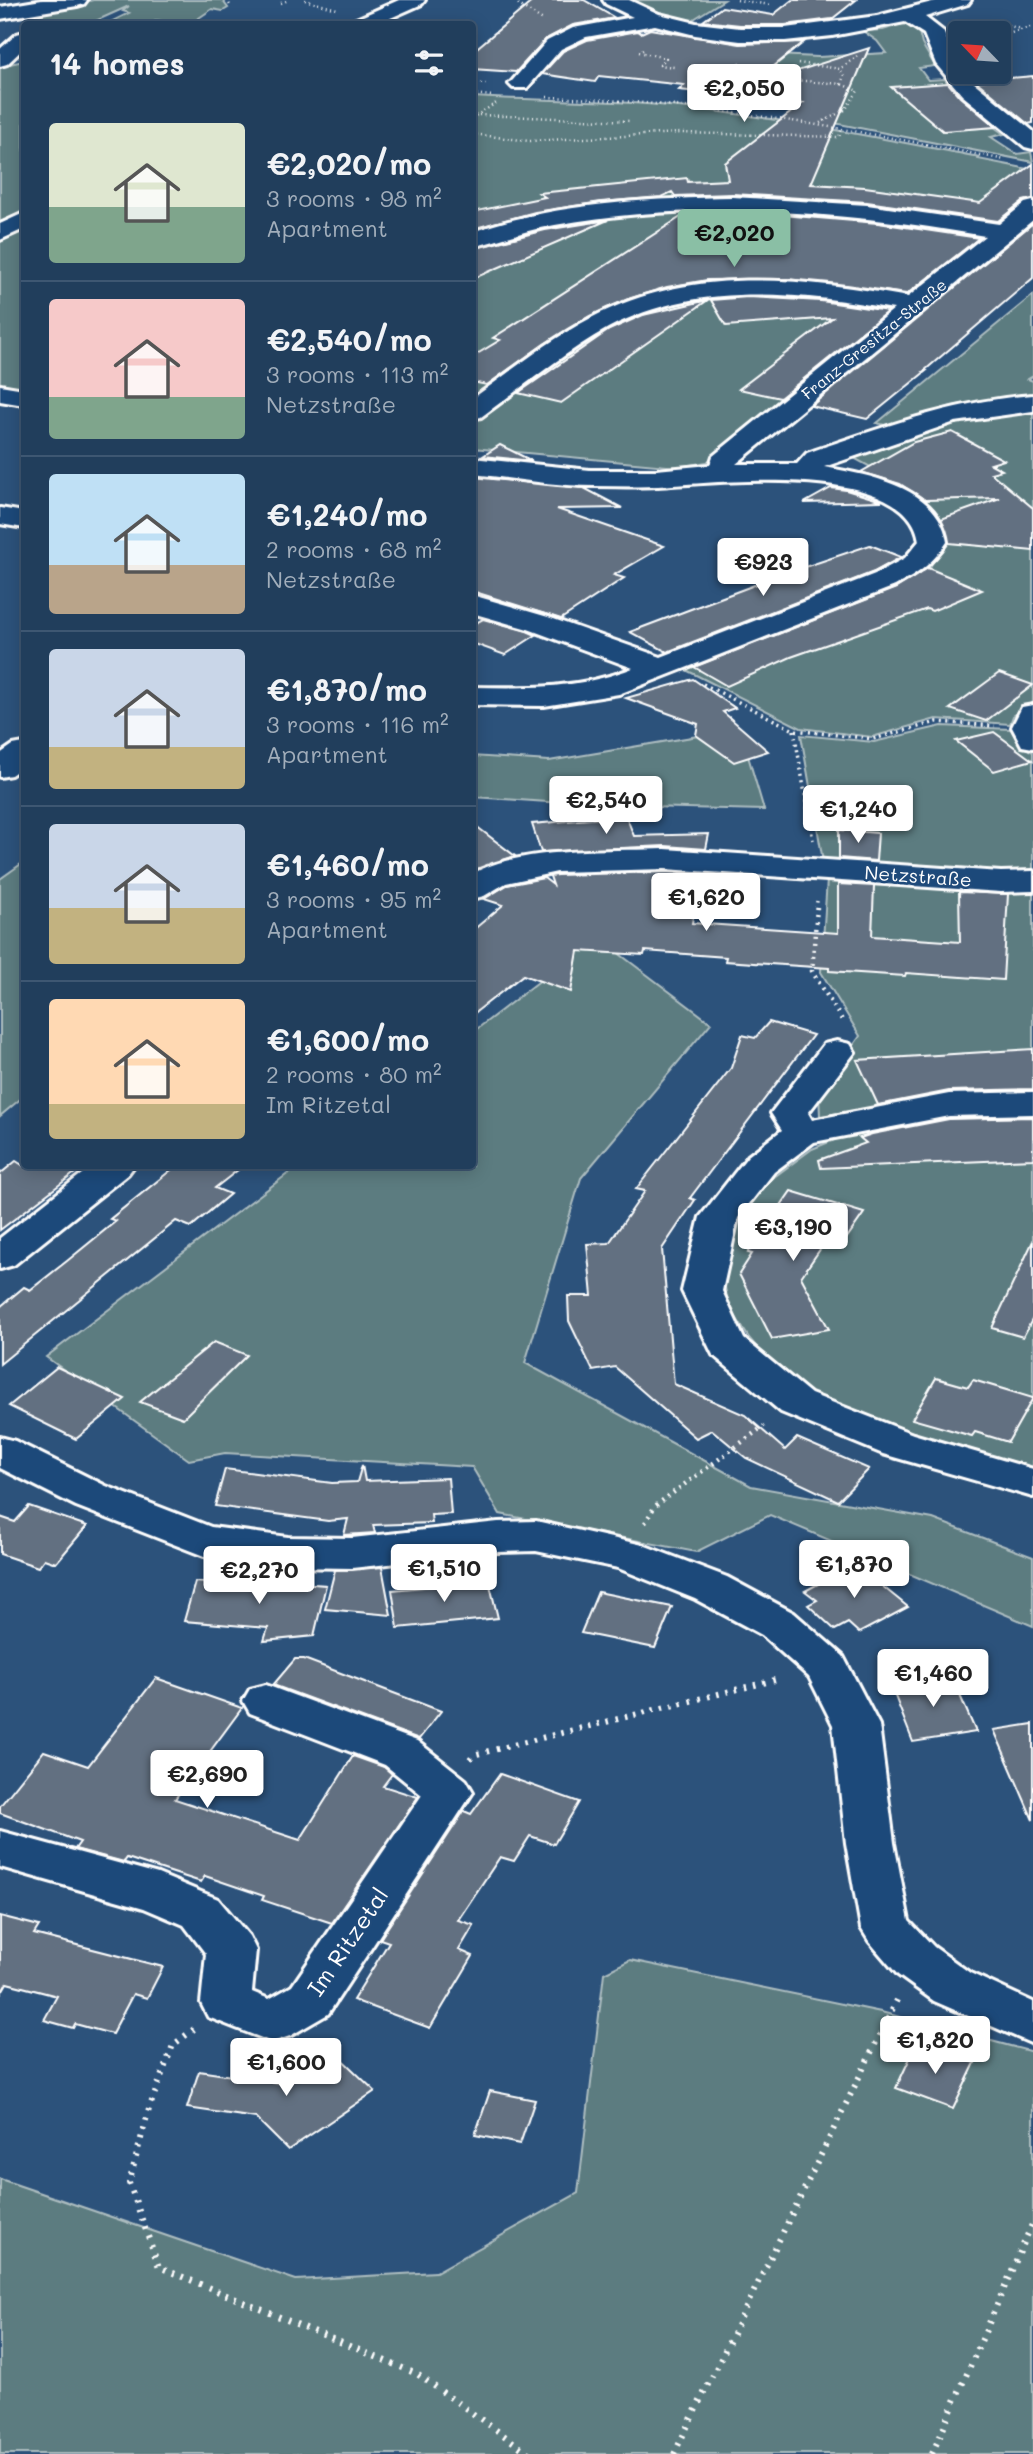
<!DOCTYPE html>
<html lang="en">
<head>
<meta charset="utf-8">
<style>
	body { margin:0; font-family:Mali,sans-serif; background:#2d4965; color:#f1f3f6; height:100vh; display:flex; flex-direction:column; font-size:26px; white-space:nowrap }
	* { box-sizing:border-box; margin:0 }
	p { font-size:23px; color:#a2aebb }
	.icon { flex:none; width:38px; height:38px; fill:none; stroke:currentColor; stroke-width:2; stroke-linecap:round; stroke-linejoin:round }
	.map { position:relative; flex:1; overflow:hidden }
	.side { position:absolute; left:21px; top:21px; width:455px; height:1148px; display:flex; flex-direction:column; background:#213e5c; border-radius:7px; box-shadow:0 4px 18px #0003,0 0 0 2px #3e5772 }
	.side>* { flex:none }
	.needle { width:46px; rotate:295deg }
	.fabs { position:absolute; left:948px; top:21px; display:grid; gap:14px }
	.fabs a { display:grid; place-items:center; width:63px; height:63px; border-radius:7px; background:#213e5c; box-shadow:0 4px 18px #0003,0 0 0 2px #3e5772; font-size:35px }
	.price { position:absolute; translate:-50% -60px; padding:0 16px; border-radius:7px; background:#fff; color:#222; font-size:23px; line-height:46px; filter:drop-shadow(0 2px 4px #0008) }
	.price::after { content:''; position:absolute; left:50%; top:42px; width:21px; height:16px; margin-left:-10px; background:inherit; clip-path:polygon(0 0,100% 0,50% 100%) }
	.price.active { background:#8abfa5; color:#111 }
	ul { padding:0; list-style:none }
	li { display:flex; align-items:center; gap:21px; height:175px; padding:0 28px }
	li+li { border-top:2px solid #3e5772 }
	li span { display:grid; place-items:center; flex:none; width:196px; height:140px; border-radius:7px; color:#555 }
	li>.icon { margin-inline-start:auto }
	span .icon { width:84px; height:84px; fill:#fffc; stroke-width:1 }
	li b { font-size:30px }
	h2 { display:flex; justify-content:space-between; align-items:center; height:84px; padding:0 28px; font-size:30px }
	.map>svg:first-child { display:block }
	.green { fill:#5b7b80; stroke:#adbdc0; stroke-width:2 }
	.building { fill:#627081; stroke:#fff; stroke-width:2 }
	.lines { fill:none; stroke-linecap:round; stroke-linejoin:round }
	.minor-casing { stroke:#fff; stroke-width:6 }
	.path-far3 { stroke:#fff; stroke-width:2.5; stroke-dasharray:1 3.5; stroke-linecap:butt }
	.path-far2 { stroke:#fff; stroke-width:3.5; stroke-dasharray:2 4.5; stroke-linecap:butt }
	.path-far1 { stroke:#fff; stroke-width:4.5; stroke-dasharray:2 5; stroke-linecap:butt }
	.path { stroke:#fff; stroke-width:6; stroke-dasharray:2.5 7; stroke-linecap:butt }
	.minor { fill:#1f4a7a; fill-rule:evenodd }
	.labels { text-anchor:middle; stroke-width:5; stroke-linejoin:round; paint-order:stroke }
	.far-street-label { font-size:16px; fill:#fff; stroke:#1f4a7a }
	.street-label { font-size:19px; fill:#fff; stroke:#1f4a7a }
	.near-street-label { font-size:23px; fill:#fff; stroke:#1f4a7a }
</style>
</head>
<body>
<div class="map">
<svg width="1033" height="2454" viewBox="0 0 1033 2454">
	<rect width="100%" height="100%" fill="#2c527b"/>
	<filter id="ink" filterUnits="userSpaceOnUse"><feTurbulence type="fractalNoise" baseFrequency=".0143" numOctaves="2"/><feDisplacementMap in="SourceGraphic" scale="14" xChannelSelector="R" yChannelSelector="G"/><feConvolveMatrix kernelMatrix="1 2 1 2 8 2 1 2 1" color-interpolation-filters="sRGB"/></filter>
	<g filter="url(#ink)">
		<g class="green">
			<path d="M93,0H222L228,8L223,11L212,9L190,24H172L173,23L157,20L150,24H107L129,13L123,11L129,6L89,24H42L39,16L44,12Z"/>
			<path d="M627,0H724L689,22L668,18Z"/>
			<path d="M908,22L918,28L922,44L935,66L919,68L928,80L945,79L949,85L897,87L943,131L994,127L1004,134L991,137L1017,154L1031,152L1033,162L829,122L830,118L844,110L839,107L848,94L713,80L717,49L723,38H760L755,42L752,54L818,57L886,53L877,41L863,31L883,30Z"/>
			<path d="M24,61V216L0,228V66Z"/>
			<path d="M473,97C535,101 597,99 659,105C767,115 873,137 980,157L978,159L1033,170V203L1008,223L992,225L726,200L473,237Z"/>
			<path d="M788,208L987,233L990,238L914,296L901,298L833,287L630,303L473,400L472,247L536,228L622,213Z"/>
			<path d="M24,226V392L0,389V239Z"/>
			<path d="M764,289L890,305L897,312L707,462L678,467L473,448V417L597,330L669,301Z"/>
			<path d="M1033,295V376L1028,379L1033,381V393L951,406L888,426L877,423Z"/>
			<path d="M1033,410V703L1013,716L1010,724L936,719L872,737L801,728L684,669L779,629L884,589L930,567L942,545V525L933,512L871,480L878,471L852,457L975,417Z"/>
			<path d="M942,726L1011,729L1020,745L1033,752V873L1016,874L823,861L801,735L874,742Z"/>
			<path d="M740,729L764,810L607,806L473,797L472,756L549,761Z"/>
			<path d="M24,862V1096L0,1116V879Z"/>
			<path d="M827,879L1033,889V1093L955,1095L820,1116L819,1094L860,1036L821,972Z"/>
			<path d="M597,937L711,1023L581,1178L525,1363L751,1486L933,1519L1033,1557V1626L770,1515L696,1552L500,1514L472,1467L225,1453L189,1460L46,1357L298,1166H472L473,1032Z"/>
			<path d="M1033,1112V1473L832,1409L777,1371L749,1338L729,1306L723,1279L727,1244L747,1209L766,1183L812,1149L856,1131L900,1122Z"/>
			<path d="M630,1960L881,2012L1033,2052V2454H0V2179L296,2280L436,2272L578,2193L604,1973Z"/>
		</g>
		<g class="building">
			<path d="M534,0H584L615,18L573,25L546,39L516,72L472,69V52Z"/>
			<path d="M792,0H856L832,19L785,25H740L703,21L722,7L773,15Z"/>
			<path d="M650,29L740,44L804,42L748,87L869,48L811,184L865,187L980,203L1033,164V199L1023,201L998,221L867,202L732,194L675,196L672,192L661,197L601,202L535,212L472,229V212L545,197L539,193L687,178L688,182L728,180L725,163L803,103L679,90L684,85L599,76L595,82L542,74L563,51L587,40L638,31L641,33Z"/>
			<path d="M1033,76V123L1028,124L976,81Z"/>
			<path d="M948,83L960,97L996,127L943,131L891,87Z"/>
			<path d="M770,214L878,223L979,238L907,294L787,279L707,280L667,287L628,299L590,316L544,344L487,385L472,382V357L500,340L493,338L684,215Z"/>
			<path d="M608,220L472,279V249L545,230Z"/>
			<path d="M1033,223V278L924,371H926L867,419L811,406Z"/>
			<path d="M748,297L821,301L888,311L780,398L739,389L832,318L726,326L711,300Z"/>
			<path d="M708,300L561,403L518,393L609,330L643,315Z"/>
			<path d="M952,432L1004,460L991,464L1002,470L991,473L1033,508V551L949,543L941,519L1000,498L925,500L900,484L861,472L914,442Z"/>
			<path d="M500,445L532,461L483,456Z"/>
			<path d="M472,477L584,488L622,508L557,509L664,546L614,575L624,578L561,619L472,591Z"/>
			<path d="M831,488L846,490L882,501L804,503Z"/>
			<path d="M870,545L901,557L874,572L667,652L630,632L781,575Z"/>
			<path d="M928,568L982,590L932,611L927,609L791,657L727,686L694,667L896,588Z"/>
			<path d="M483,619L527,631L536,635L505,655L472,643V625Z"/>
			<path d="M999,673L1033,685L986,721L950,709Z"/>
			<path d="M693,679L735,708L723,712L768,751L734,762L696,735L698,724L626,698Z"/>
			<path d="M994,732L1032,760L994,771L956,741Z"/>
			<path d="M626,816L634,836L709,834L706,849L665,846L541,852L532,824Z"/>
			<path d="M472,823L515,856L472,871Z"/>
			<path d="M839,830L878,833L876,861L839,858Z"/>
			<path d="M665,872L701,874L692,923L838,933V884L874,886L872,936L960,942L959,892L1008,894L1003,980L906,973L905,976L829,971V968L725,961L726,957L645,951L644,955L578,951L571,992L523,975L472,1015V931L503,905L484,899L507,885L544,878L553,885L550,876L557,875Z"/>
			<path d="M769,1022L813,1035L690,1198L695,1200L662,1249L674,1384L745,1415L785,1450L797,1438L869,1469L838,1501L746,1458L712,1430L696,1438L615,1367L593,1371L569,1321L568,1296H592L587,1244L609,1243L645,1191L636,1189L731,1068L742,1035L755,1038Z"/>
			<path d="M1033,1049V1089L949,1091L878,1105L857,1060Z"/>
			<path d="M1033,1117V1159L821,1168L819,1160L866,1143L860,1138L872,1134L949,1119Z"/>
			<path d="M16,1161L24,1166H84L0,1230V1174Z"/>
			<path d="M176,1166H243L215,1188L230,1194L191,1227L176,1221L0,1364V1307L24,1287L30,1290L67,1261L116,1221L110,1219Z"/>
			<path d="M791,1191L864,1213L846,1239L830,1235L801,1277L829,1329L772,1339L739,1274L752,1254L748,1253Z"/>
			<path d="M1033,1241V1318L1023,1337L992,1328Z"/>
			<path d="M214,1342L247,1355L183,1418L140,1402Z"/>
			<path d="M57,1367L125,1399L76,1439L9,1406Z"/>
			<path d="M936,1378L968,1387L973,1380L1033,1398L1008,1442L975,1432L972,1436L912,1419Z"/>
			<path d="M362,1465L365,1481L448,1478L451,1514L431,1515L432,1523L373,1525L375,1533L344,1535L348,1519L328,1521L215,1506L225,1469L332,1483L357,1482Z"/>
			<path d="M29,1506L87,1526L56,1563L44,1559L38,1567L0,1554V1517L15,1522Z"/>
			<path d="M855,1564L908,1607L859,1633L848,1623L835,1630L808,1605L817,1600L805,1591Z"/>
			<path d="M382,1567L391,1615L325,1609L335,1570Z"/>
			<path d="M233,1578L326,1585L314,1636L264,1641L268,1628L184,1621L195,1582L231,1585Z"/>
			<path d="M489,1581L498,1618L398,1628L392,1590Z"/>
			<path d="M598,1592L672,1607L655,1648L581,1633Z"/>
			<path d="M295,1659H304L441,1711L419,1739L273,1685Z"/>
			<path d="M952,1677L976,1732L913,1742L891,1686Z"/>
			<path d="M156,1678L242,1708L175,1799L300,1840L353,1756L384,1767L392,1774L383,1786L418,1797L332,1923L262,1900L264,1896L205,1876L201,1882L127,1858L124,1862L75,1849L80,1842L0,1813V1806L44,1751L88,1766Z"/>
			<path d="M1033,1724V1820L994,1730Z"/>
			<path d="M500,1774L579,1802L554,1844L530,1836L514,1861L500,1857L458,1920L474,1925L459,1950L473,1956L430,2028L353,2000L389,1942L380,1939L464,1811L471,1814Z"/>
			<path d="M0,1916L39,1926L34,1934L163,1967L147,1998L133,1994L112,2034L75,2024L73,2028L44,2020L57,1996L7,1983L0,1995Z"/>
			<path d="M917,2043L975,2063L953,2109L896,2088Z"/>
			<path d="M331,2049L375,2091L288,2150L256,2118L187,2108L199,2071L279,2083Z"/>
			<path d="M490,2091L535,2100L520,2144L475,2135Z"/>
		</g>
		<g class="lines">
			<defs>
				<g id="minor">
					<path d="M42,0H87L84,4L77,6L0,19V7Z"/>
					<path d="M399,0H425L422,4L377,24H351L354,20Z"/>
					<path d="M603,0H629L659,14L696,23L740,28H785L877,16L940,0H971L968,4L925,17L943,31L961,72L1033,131V149L1025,147L962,95L936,64L924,34L905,22L832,36L785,41H740L695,35L655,25L586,37L561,49L527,88H513L509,84L513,80L547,41L573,28L633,17L606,4Z"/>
					<path d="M24,32V48L7,64L0,66V49L17,34Z"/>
					<path d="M732,197L867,205L999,224L1025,203L1033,201V220L736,464H797L807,453C881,428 954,401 1033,395V411L955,422L824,467C869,475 939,487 947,542C931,565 919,573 895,586L619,694L544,706L472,705V687C530,688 579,689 633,668L528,629L472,613V595L548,617L661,657L875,574L905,558L919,541C909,460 714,483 658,486C637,487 615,486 594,486C554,486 513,478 472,474V458L590,470H656L710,465L713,456L894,309C799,292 696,281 608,328C563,353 523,387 481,417L472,419V399C511,371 549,340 591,318C690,265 802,278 908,297L985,236C844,211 697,200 555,225C527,230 500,240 472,247V232C556,203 645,199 732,197Z"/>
					<path d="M24,213V229L0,240V224Z"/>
					<path d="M0,385L24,389V405L0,401Z"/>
					<path d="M0,508L24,512V528L0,524Z"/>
					<path d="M1033,705V748L1022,746L1012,727L1022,707Z"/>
					<path d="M24,743V766L11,775L0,777V754L13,745Z"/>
					<path d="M665,849L1001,872L1033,871V891L1001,892L665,869L557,872L506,883L484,896L472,899V874C518,847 612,851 665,849Z"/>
					<path d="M837,1041L850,1044L855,1052L808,1113L812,1120L949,1094L1033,1092V1114L949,1116L814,1142L774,1172L738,1218L722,1291L744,1339L811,1394L913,1434L1033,1469V1497L883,1454L781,1412L713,1355L682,1291L700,1217L748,1156L782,1130L771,1113L824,1044Z"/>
					<path d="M92,1166H134L128,1174L14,1265L0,1269V1238Z"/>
					<path d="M0,1437L15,1441L106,1486L211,1527L288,1537L352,1538L498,1522L536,1521L643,1545L727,1577L794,1613L843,1656L879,1725L894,1843L909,1921L934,1947L970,1973L1033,2002V2044L934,2001L898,1975L869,1941L861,1928L846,1843L833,1725L809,1677L762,1635L695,1599L618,1568L536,1551L498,1552L352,1568L288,1567L204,1556L76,1506L0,1468Z"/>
					<path d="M266,1685L417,1741L466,1780L473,1792L328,2014L290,2036L272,2042L208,2017L201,2003L206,1954L184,1925L144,1908L0,1867V1831L158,1874L218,1899L249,1936L256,1950L252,1992L269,1999L292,1986L422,1795L385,1765L250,1713L243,1701L250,1689Z"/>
				</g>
			</defs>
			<use href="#minor" class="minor-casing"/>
			<g class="path-far3">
				<path d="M227,0L231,7"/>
				<path d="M305,0L337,9"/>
				<path d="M516,0L519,5L543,20"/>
				<path d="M737,0L771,5"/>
				<path d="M281,3L289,0"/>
				<path d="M1004,24L1020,29"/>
				<path d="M999,37L1033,26"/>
				<path d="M643,50L639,52L666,58L660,65L674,67"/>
				<path d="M738,63L741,65L735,75L841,84L844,76L840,69"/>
				<path d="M798,63L840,69L857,56"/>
				<path d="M714,70L737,72"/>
				<path d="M707,78L735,75"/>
				<path d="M472,83L486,84"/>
				<path d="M472,94L493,96"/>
				<path d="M547,97C702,102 853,129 1005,160"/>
				<path d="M479,115L631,121"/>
				<path d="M472,118L498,102"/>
				<path d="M820,123L845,110L858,91L841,84"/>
				<path d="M472,134L529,141L681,133L839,137L842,128"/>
			</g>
			<g class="path-far2">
				<path d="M703,684L794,730L873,739L937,722L995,726"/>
				<path d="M794,730L813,840"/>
				<path d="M816,909L817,901"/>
			</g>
			<g class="path-far1">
				<path d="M817,907L812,971L842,1020"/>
				<path d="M645,1523L655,1506L764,1426"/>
			</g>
			<g class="path">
				<path d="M470,1759L473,1755L779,1679"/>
				<path d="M194,2029L173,2045L149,2109L129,2183L159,2267L417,2374L530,2454"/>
				<path d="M674,2454L897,2000"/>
				<path d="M932,2454L1033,2222"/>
			</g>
			<use href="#minor" class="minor"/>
		</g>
	</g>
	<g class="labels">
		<g class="far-street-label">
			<text transform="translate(874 339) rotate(-39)" y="6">Franz-Gresitza-Straße</text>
		</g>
		<g class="street-label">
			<text transform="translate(918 876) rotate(4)" y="7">Netzstraße</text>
		</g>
		<g class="near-street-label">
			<text transform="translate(348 1942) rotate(-56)" y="8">Im Ritzetal</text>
		</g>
	</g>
</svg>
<div class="fabs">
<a><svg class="needle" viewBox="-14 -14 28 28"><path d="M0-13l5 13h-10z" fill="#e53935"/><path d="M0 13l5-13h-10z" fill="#a2aebb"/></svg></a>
</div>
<b class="price" style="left:744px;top:124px">€2,050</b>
<b class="price active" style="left:734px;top:269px">€2,020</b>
<b class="price" style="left:763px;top:598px">€923</b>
<b class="price" style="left:606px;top:836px">€2,540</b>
<b class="price" style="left:858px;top:845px">€1,240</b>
<b class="price" style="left:706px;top:933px">€1,620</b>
<b class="price" style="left:793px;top:1263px">€3,190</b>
<b class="price" style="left:854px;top:1600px">€1,870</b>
<b class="price" style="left:444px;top:1604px">€1,510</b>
<b class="price" style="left:259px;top:1606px">€2,270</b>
<b class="price" style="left:933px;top:1709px">€1,460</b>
<b class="price" style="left:207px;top:1810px">€2,690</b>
<b class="price" style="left:935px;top:2076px">€1,820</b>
<b class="price" style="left:286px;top:2098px">€1,600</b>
<section class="side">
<h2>14 homes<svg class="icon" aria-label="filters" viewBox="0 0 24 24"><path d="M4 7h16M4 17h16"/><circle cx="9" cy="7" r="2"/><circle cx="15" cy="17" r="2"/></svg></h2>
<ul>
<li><span style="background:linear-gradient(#dfe7d0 60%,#7fa58c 0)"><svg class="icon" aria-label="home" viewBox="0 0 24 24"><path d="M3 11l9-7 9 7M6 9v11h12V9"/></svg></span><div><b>€2,020/mo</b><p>3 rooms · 98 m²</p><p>Apartment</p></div></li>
<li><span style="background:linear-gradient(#f6c9c9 70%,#7fa58c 0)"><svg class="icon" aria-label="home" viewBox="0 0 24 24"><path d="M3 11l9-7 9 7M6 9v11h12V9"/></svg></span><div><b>€2,540/mo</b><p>3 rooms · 113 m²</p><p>Netzstraße</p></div></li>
<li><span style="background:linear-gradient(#bfe0f5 65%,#b9a48a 0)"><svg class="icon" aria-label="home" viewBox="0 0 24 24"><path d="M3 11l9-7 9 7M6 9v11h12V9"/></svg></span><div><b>€1,240/mo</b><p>2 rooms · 68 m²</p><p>Netzstraße</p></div></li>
<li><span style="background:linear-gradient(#c9d6e8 70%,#c2b280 0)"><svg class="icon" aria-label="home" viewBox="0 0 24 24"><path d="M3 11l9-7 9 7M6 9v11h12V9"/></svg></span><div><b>€1,870/mo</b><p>3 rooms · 116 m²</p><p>Apartment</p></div></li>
<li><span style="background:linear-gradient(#c9d6e8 60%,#c2b280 0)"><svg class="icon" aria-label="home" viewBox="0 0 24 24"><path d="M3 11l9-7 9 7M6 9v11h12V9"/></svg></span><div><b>€1,460/mo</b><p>3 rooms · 95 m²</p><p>Apartment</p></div></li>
<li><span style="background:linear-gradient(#ffd9b3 75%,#c2b280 0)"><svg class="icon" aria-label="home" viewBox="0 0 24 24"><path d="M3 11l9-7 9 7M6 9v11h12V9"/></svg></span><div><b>€1,600/mo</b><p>2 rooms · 80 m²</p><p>Im Ritzetal</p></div></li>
</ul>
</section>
</div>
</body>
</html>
